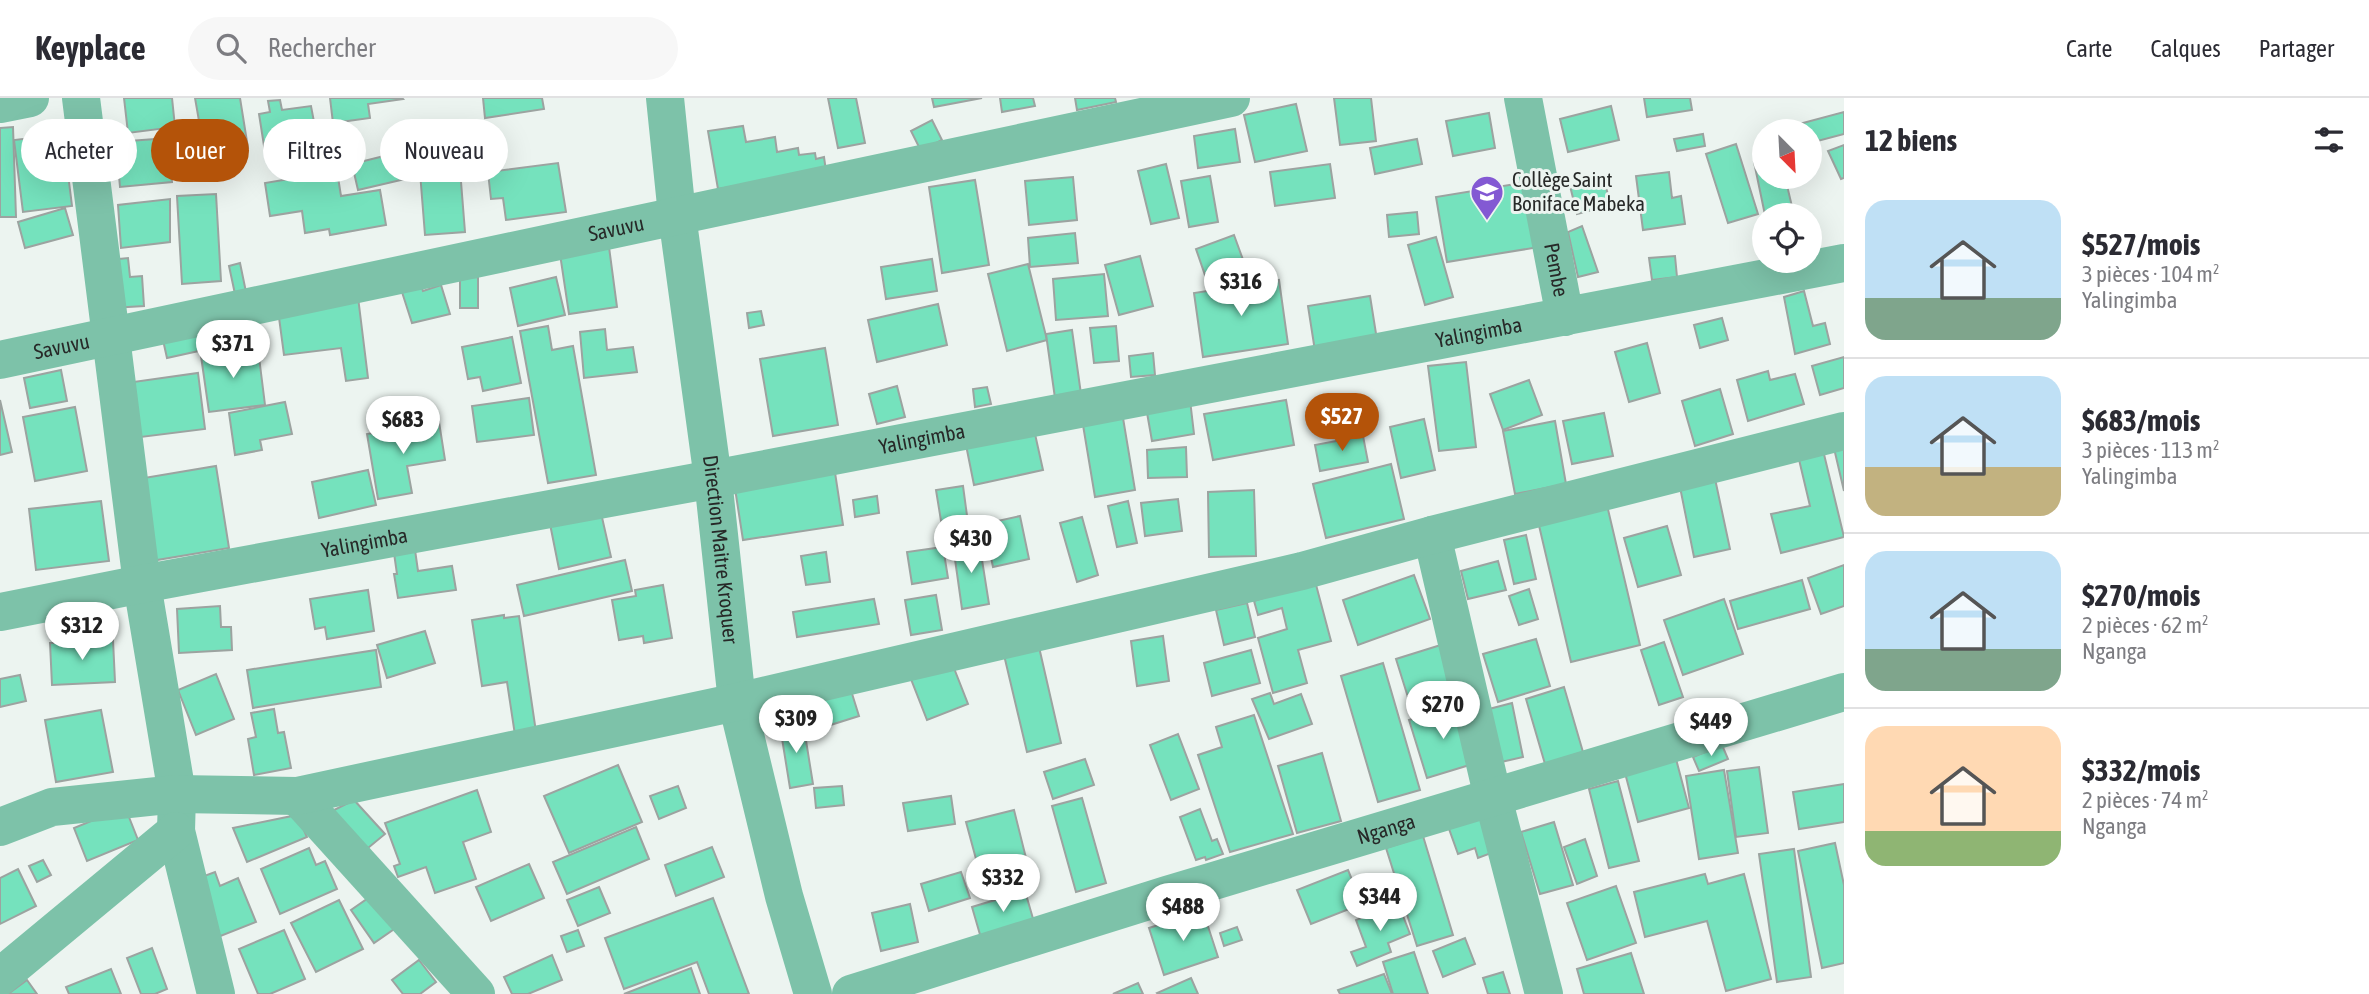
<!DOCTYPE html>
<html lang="fr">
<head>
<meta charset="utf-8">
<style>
	body { margin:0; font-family:"Asap Condensed",sans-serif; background:#f7f7f7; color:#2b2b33; height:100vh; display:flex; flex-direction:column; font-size:26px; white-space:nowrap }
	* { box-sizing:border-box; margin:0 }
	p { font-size:23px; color:#7c7c81 }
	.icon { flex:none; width:38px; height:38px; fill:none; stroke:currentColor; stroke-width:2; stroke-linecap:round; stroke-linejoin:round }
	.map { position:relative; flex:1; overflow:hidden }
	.drawer { display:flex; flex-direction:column; background:#fff; width:525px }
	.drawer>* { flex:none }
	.top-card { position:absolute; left:21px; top:21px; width:665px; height:63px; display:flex; gap:14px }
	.needle { width:46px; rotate:156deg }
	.tools { position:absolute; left:1752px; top:21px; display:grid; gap:14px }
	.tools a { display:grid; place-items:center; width:70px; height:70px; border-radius:50%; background:#fff; box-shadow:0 7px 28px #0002; font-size:35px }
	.price { position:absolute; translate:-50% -60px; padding:0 16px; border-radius:24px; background:#fff; color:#222; font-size:23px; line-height:46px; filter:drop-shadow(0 2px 4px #0008) }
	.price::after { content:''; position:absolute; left:50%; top:42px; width:21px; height:16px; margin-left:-10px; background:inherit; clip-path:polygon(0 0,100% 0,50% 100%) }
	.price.current { background:#b45309; color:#fff }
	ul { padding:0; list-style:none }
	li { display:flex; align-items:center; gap:21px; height:175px; padding:0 21px }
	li+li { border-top:2px solid #e1e1e2 }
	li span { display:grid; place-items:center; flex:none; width:196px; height:140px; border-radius:21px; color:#555 }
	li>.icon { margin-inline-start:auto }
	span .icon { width:84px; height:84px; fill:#fffc; stroke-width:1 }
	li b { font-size:30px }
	h2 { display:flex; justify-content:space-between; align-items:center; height:84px; padding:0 21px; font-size:30px }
	.chip { padding:0 24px; border-radius:32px; background:#fff; box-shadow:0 7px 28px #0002; font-size:24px; line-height:63px }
	.chip.current { background:#b45309; color:#fff }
	header { display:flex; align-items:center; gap:42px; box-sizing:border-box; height:98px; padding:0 35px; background:#fff; border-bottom:2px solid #e1e1e2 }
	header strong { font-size:33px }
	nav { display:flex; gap:38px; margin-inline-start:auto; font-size:24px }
	.search { width:490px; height:63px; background:#f7f7f7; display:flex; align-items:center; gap:18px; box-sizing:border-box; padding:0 24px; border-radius:38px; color:#7c7c81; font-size:26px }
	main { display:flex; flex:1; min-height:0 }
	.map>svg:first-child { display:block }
	.building { fill:#75e2bd; stroke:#9ca3a0; stroke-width:2 }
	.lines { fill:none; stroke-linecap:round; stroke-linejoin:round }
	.street { stroke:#7dc2a9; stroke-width:38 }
	.labels { text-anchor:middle; stroke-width:6; stroke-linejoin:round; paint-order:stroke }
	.poi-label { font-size:21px; fill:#272928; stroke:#ecf4f0; text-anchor:start }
	.street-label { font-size:21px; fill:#272928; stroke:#ecf4f0 }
</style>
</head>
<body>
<header>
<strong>Keyplace</strong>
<div class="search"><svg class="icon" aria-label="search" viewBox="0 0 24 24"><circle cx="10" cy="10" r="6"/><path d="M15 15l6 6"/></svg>Rechercher</div>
<nav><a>Carte</a><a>Calques</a><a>Partager</a></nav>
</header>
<main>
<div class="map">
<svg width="1844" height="896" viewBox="0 0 1844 896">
	<rect width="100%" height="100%" fill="#ecf4f0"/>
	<g class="building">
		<path d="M124,0H172L175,29L128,35Z"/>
		<path d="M195,0H240L248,50L205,57Z"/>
		<path d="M330,0H402L403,1L368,6L370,20L333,25Z"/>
		<path d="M483,0H542L544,11L485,20Z"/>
		<path d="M828,0H856L865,45L838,50Z"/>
		<path d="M932,0H982L934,9Z"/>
		<path d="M1000,0H1033L1035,8L1002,14Z"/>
		<path d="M1075,0H1115L1116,4L1077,12Z"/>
		<path d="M1334,0H1371L1376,43L1340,47Z"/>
		<path d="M1644,0H1690L1692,12L1647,19Z"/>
		<path d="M280,2L282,12L311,8L318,45L265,54L259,16L270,14L268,3Z"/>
		<path d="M1296,6L1307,53L1255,64L1244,17Z"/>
		<path d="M1611,8L1619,42L1568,54L1560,21Z"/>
		<path d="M1844,14V36L1810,45V33H1789L1788,29Z"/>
		<path d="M1489,15L1495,50L1453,58L1446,23Z"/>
		<path d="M932,22L942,42L921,53L911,33Z"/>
		<path d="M743,28L746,44L775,39L777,54L798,50L799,57L815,55L816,61L824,59L826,73L718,91L708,33Z"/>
		<path d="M13,29L16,119H0V30Z"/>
		<path d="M1235,31L1240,64L1198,70L1194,38Z"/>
		<path d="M63,36L72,108L23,114L14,42Z"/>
		<path d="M1703,36L1705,48L1677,53L1674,41Z"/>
		<path d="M168,40L172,84L120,89L116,44Z"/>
		<path d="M1417,41L1422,66L1375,76L1370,50Z"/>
		<path d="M458,46L465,134L425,137L418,49Z"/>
		<path d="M1736,46L1758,116L1728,125L1706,56Z"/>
		<path d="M1844,47V80L1841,81L1828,53Z"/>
		<path d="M412,51L418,78L358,92L352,66Z"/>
		<path d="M1764,62V79H1785L1794,117H1765L1754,64Z"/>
		<path d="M558,65L566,114L506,122L503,100L491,101L488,74Z"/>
		<path d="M1166,66L1179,120L1151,126L1138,73Z"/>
		<path d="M1330,66L1335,100L1275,108L1270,74Z"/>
		<path d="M337,73L341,98L380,92L386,127L330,137L329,131L305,135L302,113L270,118L265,85Z"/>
		<path d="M1669,74L1672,100L1681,98L1685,126L1643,132L1636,78Z"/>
		<path d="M1210,78L1218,124L1189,129L1181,83Z"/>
		<path d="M1073,79L1077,122L1029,127L1025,83Z"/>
		<path d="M1603,79L1611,107L1577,116L1570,88Z"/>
		<path d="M975,82L989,167L942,175L929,89Z"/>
		<path d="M1528,84L1539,149L1447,164L1436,99Z"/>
		<path d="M216,96L221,183L182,186L177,98Z"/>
		<path d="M170,101V144L121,150L118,107Z"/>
		<path d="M65,110L73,137L25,150L18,124Z"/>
		<path d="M1417,114L1419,136L1389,139L1387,117Z"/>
		<path d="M1582,128L1598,174L1578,179L1568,134Z"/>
		<path d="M1075,135L1078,165L1030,169L1028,140Z"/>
		<path d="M1234,137L1246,170L1207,183L1196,151Z"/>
		<path d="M1436,139L1453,199L1425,207L1408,147Z"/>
		<path d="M609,149L617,209L569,216L560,156Z"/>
		<path d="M1140,158L1153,208L1119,217L1105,167Z"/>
		<path d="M1675,158L1677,179L1652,182L1649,160Z"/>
		<path d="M128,160L130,179L142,178L144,208L112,210L109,162Z"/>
		<path d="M932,161L937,193L886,201L881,169Z"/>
		<path d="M240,165L246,194L235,196L229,168Z"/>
		<path d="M1028,166L1047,242L1007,253L988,176Z"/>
		<path d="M1104,176L1108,218L1056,222L1053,181Z"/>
		<path d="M478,179V210H460V180Z"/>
		<path d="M556,179L565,217L518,228L510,190Z"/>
		<path d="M1279,182L1288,246L1203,259L1194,195Z"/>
		<path d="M420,185L423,193L441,187L450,216L412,225L401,191Z"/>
		<path d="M1804,193L1813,228L1825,225L1830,246L1795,256L1784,199Z"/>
		<path d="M1370,198L1377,242L1315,253L1308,208Z"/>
		<path d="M358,199L368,280L346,283L341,250L284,257L278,212Z"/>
		<path d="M938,206L947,247L877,264L868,222Z"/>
		<path d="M761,213L764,227L749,230L747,215Z"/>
		<path d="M1722,220L1728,242L1700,250L1694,227Z"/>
		<path d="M548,228L552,252L573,248L596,377L548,385L520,233Z"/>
		<path d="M1116,228L1119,263L1094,265L1090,230Z"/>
		<path d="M223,229L226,247L167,260L163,242Z"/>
		<path d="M605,231L607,252L633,249L637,274L584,280L580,234Z"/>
		<path d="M1072,232L1081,296L1055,300L1046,236Z"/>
		<path d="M512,239L521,285L483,293L480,279L468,281L462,249Z"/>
		<path d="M1647,245L1660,295L1629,304L1615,254Z"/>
		<path d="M825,250L838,327L773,338L760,261Z"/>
		<path d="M258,251L265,307L209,314L201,258Z"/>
		<path d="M1153,255L1155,277L1131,279L1129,258Z"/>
		<path d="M1844,259V290L1820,297L1812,268Z"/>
		<path d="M1466,264L1476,349L1439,353L1428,268Z"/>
		<path d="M61,272L67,303L30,310L24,280Z"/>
		<path d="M1768,273L1770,282L1795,276L1804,306L1748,323L1737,282Z"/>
		<path d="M198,275L205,331L133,340L126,285Z"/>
		<path d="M1529,282L1542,317L1503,332L1490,296Z"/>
		<path d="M897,288L905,319L877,326L869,296Z"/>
		<path d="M987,289L991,306L975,309L973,291Z"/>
		<path d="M1720,291L1733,336L1695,348L1682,303Z"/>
		<path d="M529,300L534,337L477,344L472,308Z"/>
		<path d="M0,302L12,354L0,357Z"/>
		<path d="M1190,302L1194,336L1152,343L1146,309Z"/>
		<path d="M1286,302L1294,347L1213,362L1204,316Z"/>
		<path d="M285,304L292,336L260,342L262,352L235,357L229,315Z"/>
		<path d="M1121,308L1135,392L1095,399L1081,315Z"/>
		<path d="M75,309L87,373L35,383L23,319Z"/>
		<path d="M1604,315L1613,358L1572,366L1563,323Z"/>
		<path d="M1424,321L1435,372L1401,380L1390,329Z"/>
		<path d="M1555,323L1566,386L1515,396L1503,333Z"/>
		<path d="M439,324L445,362L407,368L412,395L378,401L367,336Z"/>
		<path d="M1033,327L1043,372L974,387L965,342Z"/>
		<path d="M1363,338L1368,364L1320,373L1315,347Z"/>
		<path d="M1844,343V393L1833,346Z"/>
		<path d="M1822,348L1844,439L1781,455L1771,416L1810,408L1797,353Z"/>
		<path d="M1186,349L1187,379L1148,380L1147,352Z"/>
		<path d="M1391,366L1404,421L1326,440L1313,386Z"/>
		<path d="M216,368L229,450L151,463L138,381Z"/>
		<path d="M834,368L843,427L743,442L734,384Z"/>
		<path d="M368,372L376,407L319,420L312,384Z"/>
		<path d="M1714,376L1730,451L1694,459L1679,384Z"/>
		<path d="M963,388L968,425L942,429L936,392Z"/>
		<path d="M1254,392L1256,458L1209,459L1208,394Z"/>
		<path d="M877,398L879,415L855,419L853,402Z"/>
		<path d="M1178,401L1182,433L1145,438L1141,405Z"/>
		<path d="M101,403L109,463L36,472L29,411Z"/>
		<path d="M1128,403L1137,445L1117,449L1108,408Z"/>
		<path d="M1606,403L1640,547L1571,564L1537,419Z"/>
		<path d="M601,415L611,459L559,471L550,426Z"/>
		<path d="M1020,418L1029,461L993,469L984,426Z"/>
		<path d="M1082,419L1098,477L1077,484L1060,425Z"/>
		<path d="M1667,428L1681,477L1638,489L1624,440Z"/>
		<path d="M1526,437L1536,481L1514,486L1504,442Z"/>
		<path d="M413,438L418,473L452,468L456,492L398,500L394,476H397L392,441Z"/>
		<path d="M979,443L989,506L962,511L953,447Z"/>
		<path d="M943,449L948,480L912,486L907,454Z"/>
		<path d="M826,454L830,484L806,487L801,458Z"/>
		<path d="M625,462L632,493L524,518L517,487Z"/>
		<path d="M1498,463L1506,492L1468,501L1461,473Z"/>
		<path d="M1844,467V508L1821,516L1808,480Z"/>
		<path d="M1414,477L1430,521L1358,547L1343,502Z"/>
		<path d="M1802,482L1810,511L1738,531L1730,503Z"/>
		<path d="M1315,483L1331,543L1298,552L1307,585L1273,595L1258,540L1287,531L1282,510L1258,517L1254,503Z"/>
		<path d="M663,487L672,540L644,545L643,538L619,542L612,502L636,498L635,492Z"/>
		<path d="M1529,491L1538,521L1519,527L1509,498Z"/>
		<path d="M368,492L374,533L327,541L325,529L315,531L310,501Z"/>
		<path d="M936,497L942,532L911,537L905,502Z"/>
		<path d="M874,501L879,526L797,539L793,514Z"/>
		<path d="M1724,501L1743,556L1683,577L1664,522Z"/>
		<path d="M1247,505L1255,539L1224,547L1216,512Z"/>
		<path d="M220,508L221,529H231L232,552L179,555L177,511Z"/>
		<path d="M504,517V520L519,518L536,634L515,637L507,584L482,588L472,522Z"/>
		<path d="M425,533L435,565L387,580L377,547Z"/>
		<path d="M1163,538L1169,583L1137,588L1131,543Z"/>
		<path d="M1536,541L1550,588L1498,604L1483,556Z"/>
		<path d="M113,542L115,584L52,587L50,545Z"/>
		<path d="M1664,544L1683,599L1659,607L1641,552Z"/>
		<path d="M1447,545L1462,596L1412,612L1396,561Z"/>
		<path d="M1039,549L1061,645L1027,654L1004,557Z"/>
		<path d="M376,552L381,589L253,610L247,572Z"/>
		<path d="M1251,552L1260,585L1212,598L1204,565Z"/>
		<path d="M950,560L968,606L927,622L909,576Z"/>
		<path d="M1383,565L1420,692L1378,704L1341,578Z"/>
		<path d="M216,576L234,621L196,637L178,592Z"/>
		<path d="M20,577L26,603L0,609V581Z"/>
		<path d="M849,586L859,618L818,631L808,598Z"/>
		<path d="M1564,589L1583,654L1545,666L1526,601Z"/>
		<path d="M1270,595L1274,606L1301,596L1312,626L1269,641L1252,601Z"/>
		<path d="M1512,605L1523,659L1497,665L1485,612Z"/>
		<path d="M1459,607L1476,665L1427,680L1409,622Z"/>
		<path d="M274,611L278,635L284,634L291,670L254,677L248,641L256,639L251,615Z"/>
		<path d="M101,612L113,674L56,684L45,622Z"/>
		<path d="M1254,617L1293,736L1230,754L1198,657L1222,649L1216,629Z"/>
		<path d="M803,624L813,686L790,690L780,628Z"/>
		<path d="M1178,636L1199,691L1171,702L1150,647Z"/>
		<path d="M1722,647L1728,661L1699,673L1693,659Z"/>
		<path d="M1322,655L1341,723L1297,735L1278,668Z"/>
		<path d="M1085,661L1094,687L1053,701L1044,674Z"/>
		<path d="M1676,661L1689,710L1638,724L1625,675Z"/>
		<path d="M618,667L642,724L569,755L544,698Z"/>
		<path d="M1759,669L1768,735L1736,739L1727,673Z"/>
		<path d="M1724,672L1738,755L1699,761L1686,678Z"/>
		<path d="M1618,683L1639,763L1609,770L1589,691Z"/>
		<path d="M1844,686V724L1799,731L1793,694Z"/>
		<path d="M678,688L686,710L659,721L650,698Z"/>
		<path d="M842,688L844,707L816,710L814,690Z"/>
		<path d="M477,692L491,734L463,744L476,781L435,795L426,769L398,779L394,768L400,766L385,725Z"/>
		<path d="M951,698L955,726L908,733L903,705Z"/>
		<path d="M1082,700L1106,785L1076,794L1052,708Z"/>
		<path d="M354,702L385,736L368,750L330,714Z"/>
		<path d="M125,709L138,742L87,763L74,730Z"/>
		<path d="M1200,711L1212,743L1217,741L1223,756L1206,762L1205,759L1196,762L1180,719Z"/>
		<path d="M1014,712L1026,760L979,772L966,724Z"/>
		<path d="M1480,716L1494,754L1478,760L1475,750L1458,756L1448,728Z"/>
		<path d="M297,717L307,739L247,764L233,730Z"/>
		<path d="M1554,724L1573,787L1540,796L1521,734Z"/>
		<path d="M636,729L649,761L567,796L553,764Z"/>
		<path d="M1423,738L1453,837L1417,848L1386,750Z"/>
		<path d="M1585,741L1597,778L1577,786L1564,749Z"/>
		<path d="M1835,745L1844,787V865L1822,870L1798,753Z"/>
		<path d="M712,749L724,779L676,798L665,767Z"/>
		<path d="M309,750L316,767L325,763L337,791L280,816L261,771Z"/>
		<path d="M1794,751L1811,879L1777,884L1759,756Z"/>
		<path d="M43,762L51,777L37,784L29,768Z"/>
		<path d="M529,766L544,800L491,823L476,789Z"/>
		<path d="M18,771L36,808L0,826V780Z"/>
		<path d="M1348,772L1362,806L1311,826L1297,792Z"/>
		<path d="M215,774L220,788L238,780L256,824L218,839L196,781Z"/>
		<path d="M961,774L970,800L929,813L921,786Z"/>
		<path d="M1705,776L1708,786L1744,776L1771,881L1726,893L1707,823L1645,839L1634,794Z"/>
		<path d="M1616,788L1636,845L1587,862L1567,805Z"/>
		<path d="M599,789L610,815L578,828L567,802Z"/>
		<path d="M1025,793L1034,824L981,840L972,809Z"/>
		<path d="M377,794L400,827L374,845L351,812Z"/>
		<path d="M713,800L749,896H709L697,864L624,891L605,840Z"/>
		<path d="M339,802L363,851L316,874L291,825Z"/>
		<path d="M1398,805L1410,836L1388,845L1391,854L1357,868L1351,854L1366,849L1356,822Z"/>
		<path d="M910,806L918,844L881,853L872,815Z"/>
		<path d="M1203,813L1218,859L1164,877L1149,830Z"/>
		<path d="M1237,829L1242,842L1224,848L1220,835Z"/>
		<path d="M284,832L305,881L270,896H258L239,851Z"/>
		<path d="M578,832L584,848L567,854L561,838Z"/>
		<path d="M1465,840L1475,866L1443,879L1433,853Z"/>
		<path d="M152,850L167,891L155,896H141L127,860Z"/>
		<path d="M1414,854L1428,896H1393L1383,864Z"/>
		<path d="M1631,855L1644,896H1584L1577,871Z"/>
		<path d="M552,857L562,882L528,896H512L504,879Z"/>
		<path d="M419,862L436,884L420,896H403L392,882Z"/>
		<path d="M691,870L700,896H624Z"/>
		<path d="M111,871L121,896H69L66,889Z"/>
		<path d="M1503,874L1510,896H1488L1483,880Z"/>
		<path d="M1384,876L1392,896H1340L1338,892Z"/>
		<path d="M1191,880L1198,896H1158L1157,895Z"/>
		<path d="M27,882L37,896H8Z"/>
		<path d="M1138,885L1143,896H1113Z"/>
	</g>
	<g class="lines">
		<g class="street">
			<path d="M81,0L142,486L177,696L176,733L216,896"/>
			<path id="s1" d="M665,0L677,117L713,381L737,604L784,798L813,896"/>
			<path id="s2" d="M1523,0L1565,219"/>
			<path d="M0,6L30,0"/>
			<path id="s3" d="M0,262L1231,0"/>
			<path d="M1432,437L1493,700L1544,896"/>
			<path id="s4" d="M0,514L142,486L713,381L1844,165"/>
			<path d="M297,698L476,896"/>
			<path d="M0,729L52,709L177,696L297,698L737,604L1302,473L1432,437L1844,333"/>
			<path d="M0,879L176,733"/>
			<path id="s5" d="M851,896L1167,797L1844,594"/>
		</g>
	</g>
	<defs>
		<symbol id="school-pin" viewBox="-11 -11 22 30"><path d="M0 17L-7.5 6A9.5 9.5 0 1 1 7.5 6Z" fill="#8359d3" stroke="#ecf4f0"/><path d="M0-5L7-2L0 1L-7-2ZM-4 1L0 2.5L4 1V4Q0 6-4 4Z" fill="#fff"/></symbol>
	</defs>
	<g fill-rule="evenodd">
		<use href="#school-pin" x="1468" y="75" width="38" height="52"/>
	</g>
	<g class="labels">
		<g class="poi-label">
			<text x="1512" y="89">Collège Saint<tspan x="1512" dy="24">Boniface Mabeka</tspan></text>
		</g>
		<g class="street-label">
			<text dy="7" stroke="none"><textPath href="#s3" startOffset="630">Savuvu</textPath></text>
			<text dy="7" stroke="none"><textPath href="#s2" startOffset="175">Pembe</textPath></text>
			<text dy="7" stroke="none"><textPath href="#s4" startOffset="1505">Yalingimba</textPath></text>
			<text dy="7" stroke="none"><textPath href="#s3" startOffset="63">Savuvu</textPath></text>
			<text dy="7" stroke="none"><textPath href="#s4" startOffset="938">Yalingimba</textPath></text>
			<text dy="7" stroke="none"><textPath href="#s4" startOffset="371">Yalingimba</textPath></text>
			<text dy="7" stroke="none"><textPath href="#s1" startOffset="455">Direction Maitre Kroquer</textPath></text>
			<text dy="7" stroke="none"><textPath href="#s5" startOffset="560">Nganga</textPath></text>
		</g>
	</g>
</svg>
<div class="tools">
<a><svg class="needle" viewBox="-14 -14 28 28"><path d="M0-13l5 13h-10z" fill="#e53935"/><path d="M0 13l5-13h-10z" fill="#7c7c81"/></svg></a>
<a><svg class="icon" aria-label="locate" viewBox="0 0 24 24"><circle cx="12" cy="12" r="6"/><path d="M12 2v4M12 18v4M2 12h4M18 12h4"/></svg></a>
</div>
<b class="price" style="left:1241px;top:220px">$316</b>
<b class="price" style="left:233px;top:282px">$371</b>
<b class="price current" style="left:1342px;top:355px">$527</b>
<b class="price" style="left:403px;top:358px">$683</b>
<b class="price" style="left:971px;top:477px">$430</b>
<b class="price" style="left:82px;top:564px">$312</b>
<b class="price" style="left:1443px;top:643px">$270</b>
<b class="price" style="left:796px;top:657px">$309</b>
<b class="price" style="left:1711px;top:660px">$449</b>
<b class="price" style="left:1003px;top:816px">$332</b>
<b class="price" style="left:1380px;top:835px">$344</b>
<b class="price" style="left:1183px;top:845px">$488</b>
<div class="top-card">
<a class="chip">Acheter</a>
<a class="chip current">Louer</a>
<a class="chip">Filtres</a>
<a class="chip">Nouveau</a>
</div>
</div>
<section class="drawer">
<h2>12 biens<svg class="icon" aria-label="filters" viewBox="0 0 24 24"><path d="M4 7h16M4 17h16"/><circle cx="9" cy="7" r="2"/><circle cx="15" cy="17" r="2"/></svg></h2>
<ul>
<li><span style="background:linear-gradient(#bfe0f5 70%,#7fa58c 0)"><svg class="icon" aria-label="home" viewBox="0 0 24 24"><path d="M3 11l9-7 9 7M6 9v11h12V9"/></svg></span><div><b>$527/mois</b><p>3 pièces · 104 m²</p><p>Yalingimba</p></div></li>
<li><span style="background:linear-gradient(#bfe0f5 65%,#c2b280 0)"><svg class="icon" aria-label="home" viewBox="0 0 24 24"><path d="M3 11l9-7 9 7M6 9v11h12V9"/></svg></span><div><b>$683/mois</b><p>3 pièces · 113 m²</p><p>Yalingimba</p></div></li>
<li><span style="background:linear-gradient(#bfe0f5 70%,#7fa58c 0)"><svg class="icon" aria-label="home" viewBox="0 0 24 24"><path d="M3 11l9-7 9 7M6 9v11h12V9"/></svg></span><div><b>$270/mois</b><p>2 pièces · 62 m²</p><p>Nganga</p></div></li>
<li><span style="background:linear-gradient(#ffd9b3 75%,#8fb573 0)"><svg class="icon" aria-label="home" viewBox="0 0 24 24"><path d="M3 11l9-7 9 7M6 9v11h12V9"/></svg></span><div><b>$332/mois</b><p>2 pièces · 74 m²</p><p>Nganga</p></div></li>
</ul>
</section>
</main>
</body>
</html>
